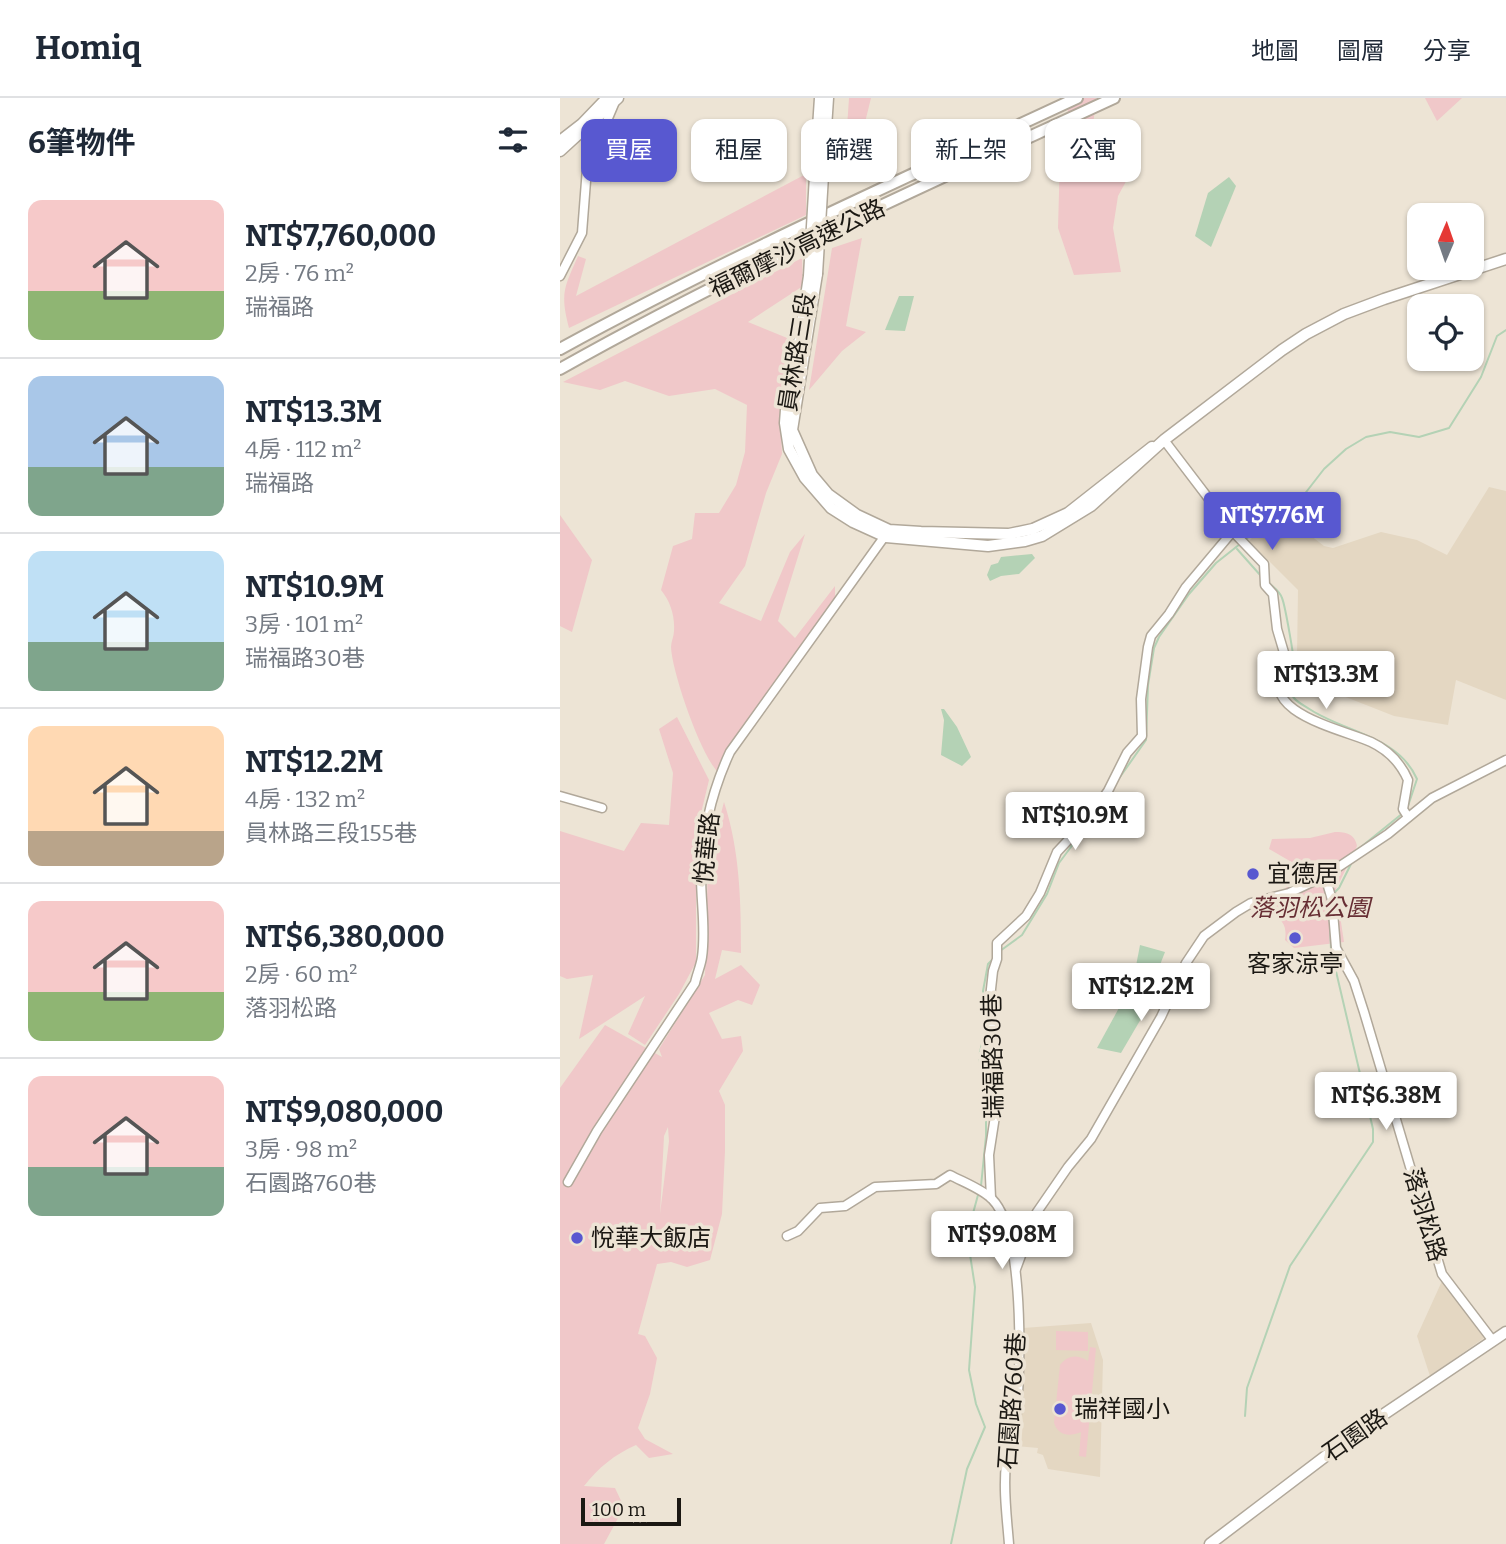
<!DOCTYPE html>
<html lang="zh-TW">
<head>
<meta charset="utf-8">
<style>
	body { margin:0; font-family:Bitter,"Noto Sans TC",serif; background:#f6f6f7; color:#1f2937; height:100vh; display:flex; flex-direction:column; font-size:26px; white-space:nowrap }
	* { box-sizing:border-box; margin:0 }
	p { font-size:23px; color:#747a83 }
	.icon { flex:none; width:38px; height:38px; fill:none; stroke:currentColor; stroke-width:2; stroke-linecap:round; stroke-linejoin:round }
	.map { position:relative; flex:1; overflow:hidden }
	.panel { display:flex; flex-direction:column; background:#fff; width:560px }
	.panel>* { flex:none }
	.top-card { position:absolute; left:21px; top:21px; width:665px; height:63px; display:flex; gap:14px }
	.needle { width:46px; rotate:2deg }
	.fabs { position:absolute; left:847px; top:105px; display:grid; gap:14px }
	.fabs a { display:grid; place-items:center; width:77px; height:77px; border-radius:14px; background:#fff; box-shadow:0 2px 5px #0004; font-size:35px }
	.scale { position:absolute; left:21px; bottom:18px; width:100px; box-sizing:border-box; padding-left:7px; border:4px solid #1b1813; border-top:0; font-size:19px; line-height:24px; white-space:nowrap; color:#1b1813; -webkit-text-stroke:5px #ede4d5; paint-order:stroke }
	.price { position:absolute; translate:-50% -60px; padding:0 16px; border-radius:7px; background:#fff; color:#222; font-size:23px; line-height:46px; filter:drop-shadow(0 2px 4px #0008) }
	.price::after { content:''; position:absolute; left:50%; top:42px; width:21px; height:16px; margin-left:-10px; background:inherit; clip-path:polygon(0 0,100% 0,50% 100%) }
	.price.active { background:#5858d0; color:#fff }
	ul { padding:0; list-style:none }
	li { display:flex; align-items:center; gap:21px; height:175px; padding:0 28px }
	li+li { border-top:2px solid #e0e1e3 }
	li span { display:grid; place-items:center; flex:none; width:196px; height:140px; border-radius:14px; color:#555 }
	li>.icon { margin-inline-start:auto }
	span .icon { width:84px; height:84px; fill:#fffc; stroke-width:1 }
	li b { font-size:30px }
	h2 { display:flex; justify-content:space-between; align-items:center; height:84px; padding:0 28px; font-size:30px }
	.tag { padding:0 24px; border-radius:14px; background:#fff; box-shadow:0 2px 5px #0004; font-size:24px; line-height:63px }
	.tag.active { background:#5858d0; color:#fff }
	header { display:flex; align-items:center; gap:42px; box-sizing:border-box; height:98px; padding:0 35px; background:#fff; border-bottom:2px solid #e0e1e3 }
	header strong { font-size:33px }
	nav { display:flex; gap:38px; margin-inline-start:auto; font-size:24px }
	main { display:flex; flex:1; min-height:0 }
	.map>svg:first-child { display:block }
	.built { fill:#e4d7c2 }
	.green { fill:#f0c8c9; fill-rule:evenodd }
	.water { fill:#b4d2b5 }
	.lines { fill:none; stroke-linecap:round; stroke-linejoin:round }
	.stream { stroke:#b4d2b5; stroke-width:2 }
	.minor-casing { stroke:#b1a89a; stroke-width:11 }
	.major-casing { stroke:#b1a89a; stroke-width:13 }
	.highway-casing { stroke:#b1a89a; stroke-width:14 }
	.minor { stroke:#fff; stroke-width:8 }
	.major { stroke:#fff; stroke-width:10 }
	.highway { stroke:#fff; stroke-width:10 }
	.major-bridge-casing { stroke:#b1a89a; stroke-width:13; stroke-linecap:butt }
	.major-bridge { stroke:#fff; stroke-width:10 }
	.poi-dot { fill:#5858d0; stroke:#ede4d5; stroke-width:2.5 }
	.labels { text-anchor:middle; stroke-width:7; stroke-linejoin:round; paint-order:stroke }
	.street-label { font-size:24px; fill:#1b1813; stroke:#ede4d5 }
	.poi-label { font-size:24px; fill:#1b1813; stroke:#ede4d5; text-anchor:start }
	.park-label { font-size:24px; font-style:italic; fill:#672e34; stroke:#ede4d5 }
</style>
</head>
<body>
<header>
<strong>Homiq</strong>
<nav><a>地圖</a><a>圖層</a><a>分享</a></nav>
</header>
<main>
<section class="panel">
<h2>6筆物件<svg class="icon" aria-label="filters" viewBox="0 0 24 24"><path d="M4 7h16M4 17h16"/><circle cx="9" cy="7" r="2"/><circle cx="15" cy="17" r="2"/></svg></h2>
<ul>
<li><span style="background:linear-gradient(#f6c9c9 65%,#8fb573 0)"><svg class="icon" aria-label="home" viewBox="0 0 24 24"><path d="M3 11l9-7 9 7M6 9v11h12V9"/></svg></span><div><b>NT$7,760,000</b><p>2房 · 76 m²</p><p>瑞福路</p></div></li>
<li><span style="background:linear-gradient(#a9c7e8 65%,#7fa58c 0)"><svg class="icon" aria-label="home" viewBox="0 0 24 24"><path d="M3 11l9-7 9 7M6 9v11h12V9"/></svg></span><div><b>NT$13.3M</b><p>4房 · 112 m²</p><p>瑞福路</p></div></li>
<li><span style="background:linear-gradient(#bfe0f5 65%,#7fa58c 0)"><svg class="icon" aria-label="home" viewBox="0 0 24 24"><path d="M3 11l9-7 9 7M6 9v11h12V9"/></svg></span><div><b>NT$10.9M</b><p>3房 · 101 m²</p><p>瑞福路30巷</p></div></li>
<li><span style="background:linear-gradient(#ffd9b3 75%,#b9a48a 0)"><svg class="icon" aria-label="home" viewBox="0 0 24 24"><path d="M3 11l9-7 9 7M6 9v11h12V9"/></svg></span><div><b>NT$12.2M</b><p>4房 · 132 m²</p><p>員林路三段155巷</p></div></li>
<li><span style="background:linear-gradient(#f6c9c9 65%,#8fb573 0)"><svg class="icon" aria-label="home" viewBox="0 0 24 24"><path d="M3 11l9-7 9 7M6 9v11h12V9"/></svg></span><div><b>NT$6,380,000</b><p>2房 · 60 m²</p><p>落羽松路</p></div></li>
<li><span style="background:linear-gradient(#f6c9c9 65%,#7fa58c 0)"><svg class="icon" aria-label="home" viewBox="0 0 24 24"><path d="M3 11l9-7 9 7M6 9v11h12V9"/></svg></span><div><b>NT$9,080,000</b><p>3房 · 98 m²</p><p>石園路760巷</p></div></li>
</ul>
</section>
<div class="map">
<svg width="946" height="1446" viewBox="0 0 946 1446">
	<rect width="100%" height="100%" fill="#ede4d5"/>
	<g class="built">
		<path d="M929,389L946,393V602L896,582L888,627L834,618L740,581L737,558L738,492L689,443L718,412L764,448L773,450L821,434L857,442L887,457Z"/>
		<path d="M882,1183L924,1240L870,1278L857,1238Z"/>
		<path d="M531,1225L543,1262L540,1379L488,1371L483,1357L477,1355L478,1350L455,1348L464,1275L463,1230Z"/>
	</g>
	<g class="green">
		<path d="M289,0H311L294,69L284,74Z"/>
		<path d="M510,0H536L531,47L549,51L581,36L570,76L558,98L553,130L561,174L514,177L498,130L500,59Z"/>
		<path d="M865,0H902L877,23Z"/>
		<path d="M246,76V117L9,230C0,195 4,190 18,158L26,161L16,198Z"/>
		<path d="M302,140L286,228L306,234L282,253L249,292L272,150Z"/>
		<path d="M242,160L243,188L188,224L237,244L221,335L222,356L206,395L185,468L159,505L201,523L230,454L245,436L218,523L235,540L275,488V504L157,673C140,655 112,574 111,549C111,544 114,538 114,533C115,517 110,503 101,492L113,448L132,441L135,415H159L176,387L185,354L187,307L155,291L109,298L65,283L40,292L3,284Z"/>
		<path d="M0,417L32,462L12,534L0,528Z"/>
		<path d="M117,619L149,682L136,736V864L119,896L85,947L68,936L85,898L19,941L33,877L7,881L0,878V733L64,753L81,725L109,727L113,675L99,631Z"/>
		<path d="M164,704C180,753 181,804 181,855L162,852L155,881L181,867L200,887L192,907L178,902L149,915L162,941L181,938L183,953L159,993L165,1007V1053L162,1116L150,1162L127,1169L111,1164L97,1166L78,1236L85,1238L97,1260L90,1296L78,1330L85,1341L113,1356L89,1360L76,1347C54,1357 39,1369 24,1388L55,1390L64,1409L44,1446H0V990L45,927L102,959L99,951L145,877L148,765ZM108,1029L109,1043L100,1116L104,1038Z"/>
		<path d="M775,734C786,734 795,736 797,748L776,791L784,844L734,850L725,842C728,822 718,825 713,808L725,792L735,766L709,751L712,741L750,740Z"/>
		<path d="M496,1233L528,1234V1253L496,1252Z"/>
		<path d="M530,1249L536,1250L526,1359L519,1358L521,1334C509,1339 499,1338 494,1325L500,1267C508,1257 517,1256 528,1263Z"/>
	</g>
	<g class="water">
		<path d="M669,79L676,88L651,149L635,138L648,95Z"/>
		<path d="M339,198H354L345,233L325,232Z"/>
		<path d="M472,456L475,460L459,476L441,478L430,483L427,477L431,467L438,465L441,459Z"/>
		<path d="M381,611H384L397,629L411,659L402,668L381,657L384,622Z"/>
		<path d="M580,847L605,854L598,872L576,868Z"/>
		<path d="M577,877L596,878L602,885L561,955L537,950Z"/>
	</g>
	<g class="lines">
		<g class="stream">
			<path d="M684,442L733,411L764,371L786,351L806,339L830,334L859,339L889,330L921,279L937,238L946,232"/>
			<path d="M677,451L701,478"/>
			<path d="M708,484C713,489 720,493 722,500C725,507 735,563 734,569C731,580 725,589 734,600C738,605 745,608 751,612C787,635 838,638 857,681L847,711"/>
			<path d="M560,679L586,642L588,587L594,550L599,539L629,496L656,465L680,446"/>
			<path d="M801,749L843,715"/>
			<path d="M772,797L779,790L791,766"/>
			<path d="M440,853L462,837L487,796L499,765L525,730"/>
			<path d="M421,1088L426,1038V1004L419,958L426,930L423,893L428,866L432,862"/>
			<path d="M685,1318L687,1290L730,1168L813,1044V1031L771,852L769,801"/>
			<path d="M391,1446L407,1371L425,1329L416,1306L409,1272L415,1189L409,1150L412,1119L418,1097"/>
		</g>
		<defs>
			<g id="minor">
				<path d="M0,178L22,135L27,70L54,6"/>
				<path d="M604,342L678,439L704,466L705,487L713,496L717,531L728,568C690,613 785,632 811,644C828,652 841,666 848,682L843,711L848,719"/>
				<path d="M0,698L42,710"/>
				<path d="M765,778L772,802L776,850L794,883L804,914L882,1176L933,1243"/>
				<path d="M8,1084L37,1033L135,885C137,876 141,867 142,859C146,832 141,805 141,778C142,734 152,693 170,654L327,435"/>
				<path d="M431,1100L429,1057L438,999L430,900L433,873L437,861V845L466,818L480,795L497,754L529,720L548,693L567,655L582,638L581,601L588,549L591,538L609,516L626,489L673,433"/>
				<path d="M227,1138L238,1133L260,1110L285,1108L315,1089L376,1086L390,1077C403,1084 422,1091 432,1101C467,1136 461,1291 454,1341C452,1349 448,1357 446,1366C443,1392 447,1420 449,1446"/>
				<path d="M456,1171L477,1114L508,1069L531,1041L601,919L626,865L644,838L676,814L691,805L729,795L765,778L828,736L872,700L946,662"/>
			</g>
			<g id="major">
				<path d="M0,43L22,26L47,0"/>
				<path d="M257,45L260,0"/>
				<path d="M265,45L268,0"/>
				<path d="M0,53L58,0"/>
				<path d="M257,176L232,332L252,377L268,396L297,417L329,432L361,434L449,436L473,431L508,415L592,349"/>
				<path d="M249,178L240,239L227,299L225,325L229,351L245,380L271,410L293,424L326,439L428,448L465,443L482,438L531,408L604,342L722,252L746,236L784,216L824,201L946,161"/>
				<path d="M650,1446L796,1335L946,1234"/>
			</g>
			<g id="highway">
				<path d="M0,251C168,159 343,81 517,0"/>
				<path d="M0,271C179,170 368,86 554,0"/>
			</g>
		</defs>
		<use href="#minor" class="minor-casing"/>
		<use href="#major" class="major-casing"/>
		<use href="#highway" class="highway-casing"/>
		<use href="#minor" class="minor"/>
		<use href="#major" class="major"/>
		<use href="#highway" class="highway"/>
		<defs>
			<g id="major-bridge">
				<path d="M257,176L265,45"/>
				<path d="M249,178L257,45"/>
			</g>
		</defs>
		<use href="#major-bridge" class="major-bridge-casing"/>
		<use href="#major-bridge" class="major-bridge"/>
	</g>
	<g class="poi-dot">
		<circle cx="693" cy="776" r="7"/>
		<circle cx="735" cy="840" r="7"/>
		<circle cx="17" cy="1140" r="7"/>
		<circle cx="500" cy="1311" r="7"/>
	</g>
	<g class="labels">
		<g class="street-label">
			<text transform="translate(237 150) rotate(-26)" y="8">福爾摩沙高速公路</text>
			<text transform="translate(237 254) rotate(-81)" y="8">員林路三段</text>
			<text transform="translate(147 750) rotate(-84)" y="8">悅華路</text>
			<text transform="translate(433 958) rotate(-91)" y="8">瑞福路30巷</text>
			<text transform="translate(865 1117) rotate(74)" y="8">落羽松路</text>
			<text transform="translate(452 1303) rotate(-86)" y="8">石園路760巷</text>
			<text transform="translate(795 1337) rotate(-35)" y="8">石園路</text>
		</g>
		<g class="poi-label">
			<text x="707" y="784">宜德居</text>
			<text x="735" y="874" text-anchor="middle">客家涼亭</text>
			<text x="31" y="1148">悅華大飯店</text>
			<text x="514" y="1319">瑞祥國小</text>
		</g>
		<g class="park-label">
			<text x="750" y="818">落羽松公園</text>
		</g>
	</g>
</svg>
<div class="fabs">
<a><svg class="needle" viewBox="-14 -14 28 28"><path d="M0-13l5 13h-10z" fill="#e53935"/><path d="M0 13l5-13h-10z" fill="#747a83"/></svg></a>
<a><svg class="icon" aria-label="locate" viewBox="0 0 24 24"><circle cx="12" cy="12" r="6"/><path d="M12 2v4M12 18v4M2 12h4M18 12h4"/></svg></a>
</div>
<div class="scale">100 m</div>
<b class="price active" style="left:712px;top:454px">NT$7.76M</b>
<b class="price" style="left:766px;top:613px">NT$13.3M</b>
<b class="price" style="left:515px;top:754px">NT$10.9M</b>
<b class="price" style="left:581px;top:925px">NT$12.2M</b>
<b class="price" style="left:826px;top:1034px">NT$6.38M</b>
<b class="price" style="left:442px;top:1173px">NT$9.08M</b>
<div class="top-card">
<a class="tag active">買屋</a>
<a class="tag">租屋</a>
<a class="tag">篩選</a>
<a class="tag">新上架</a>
<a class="tag">公寓</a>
</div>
</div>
</main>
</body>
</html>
